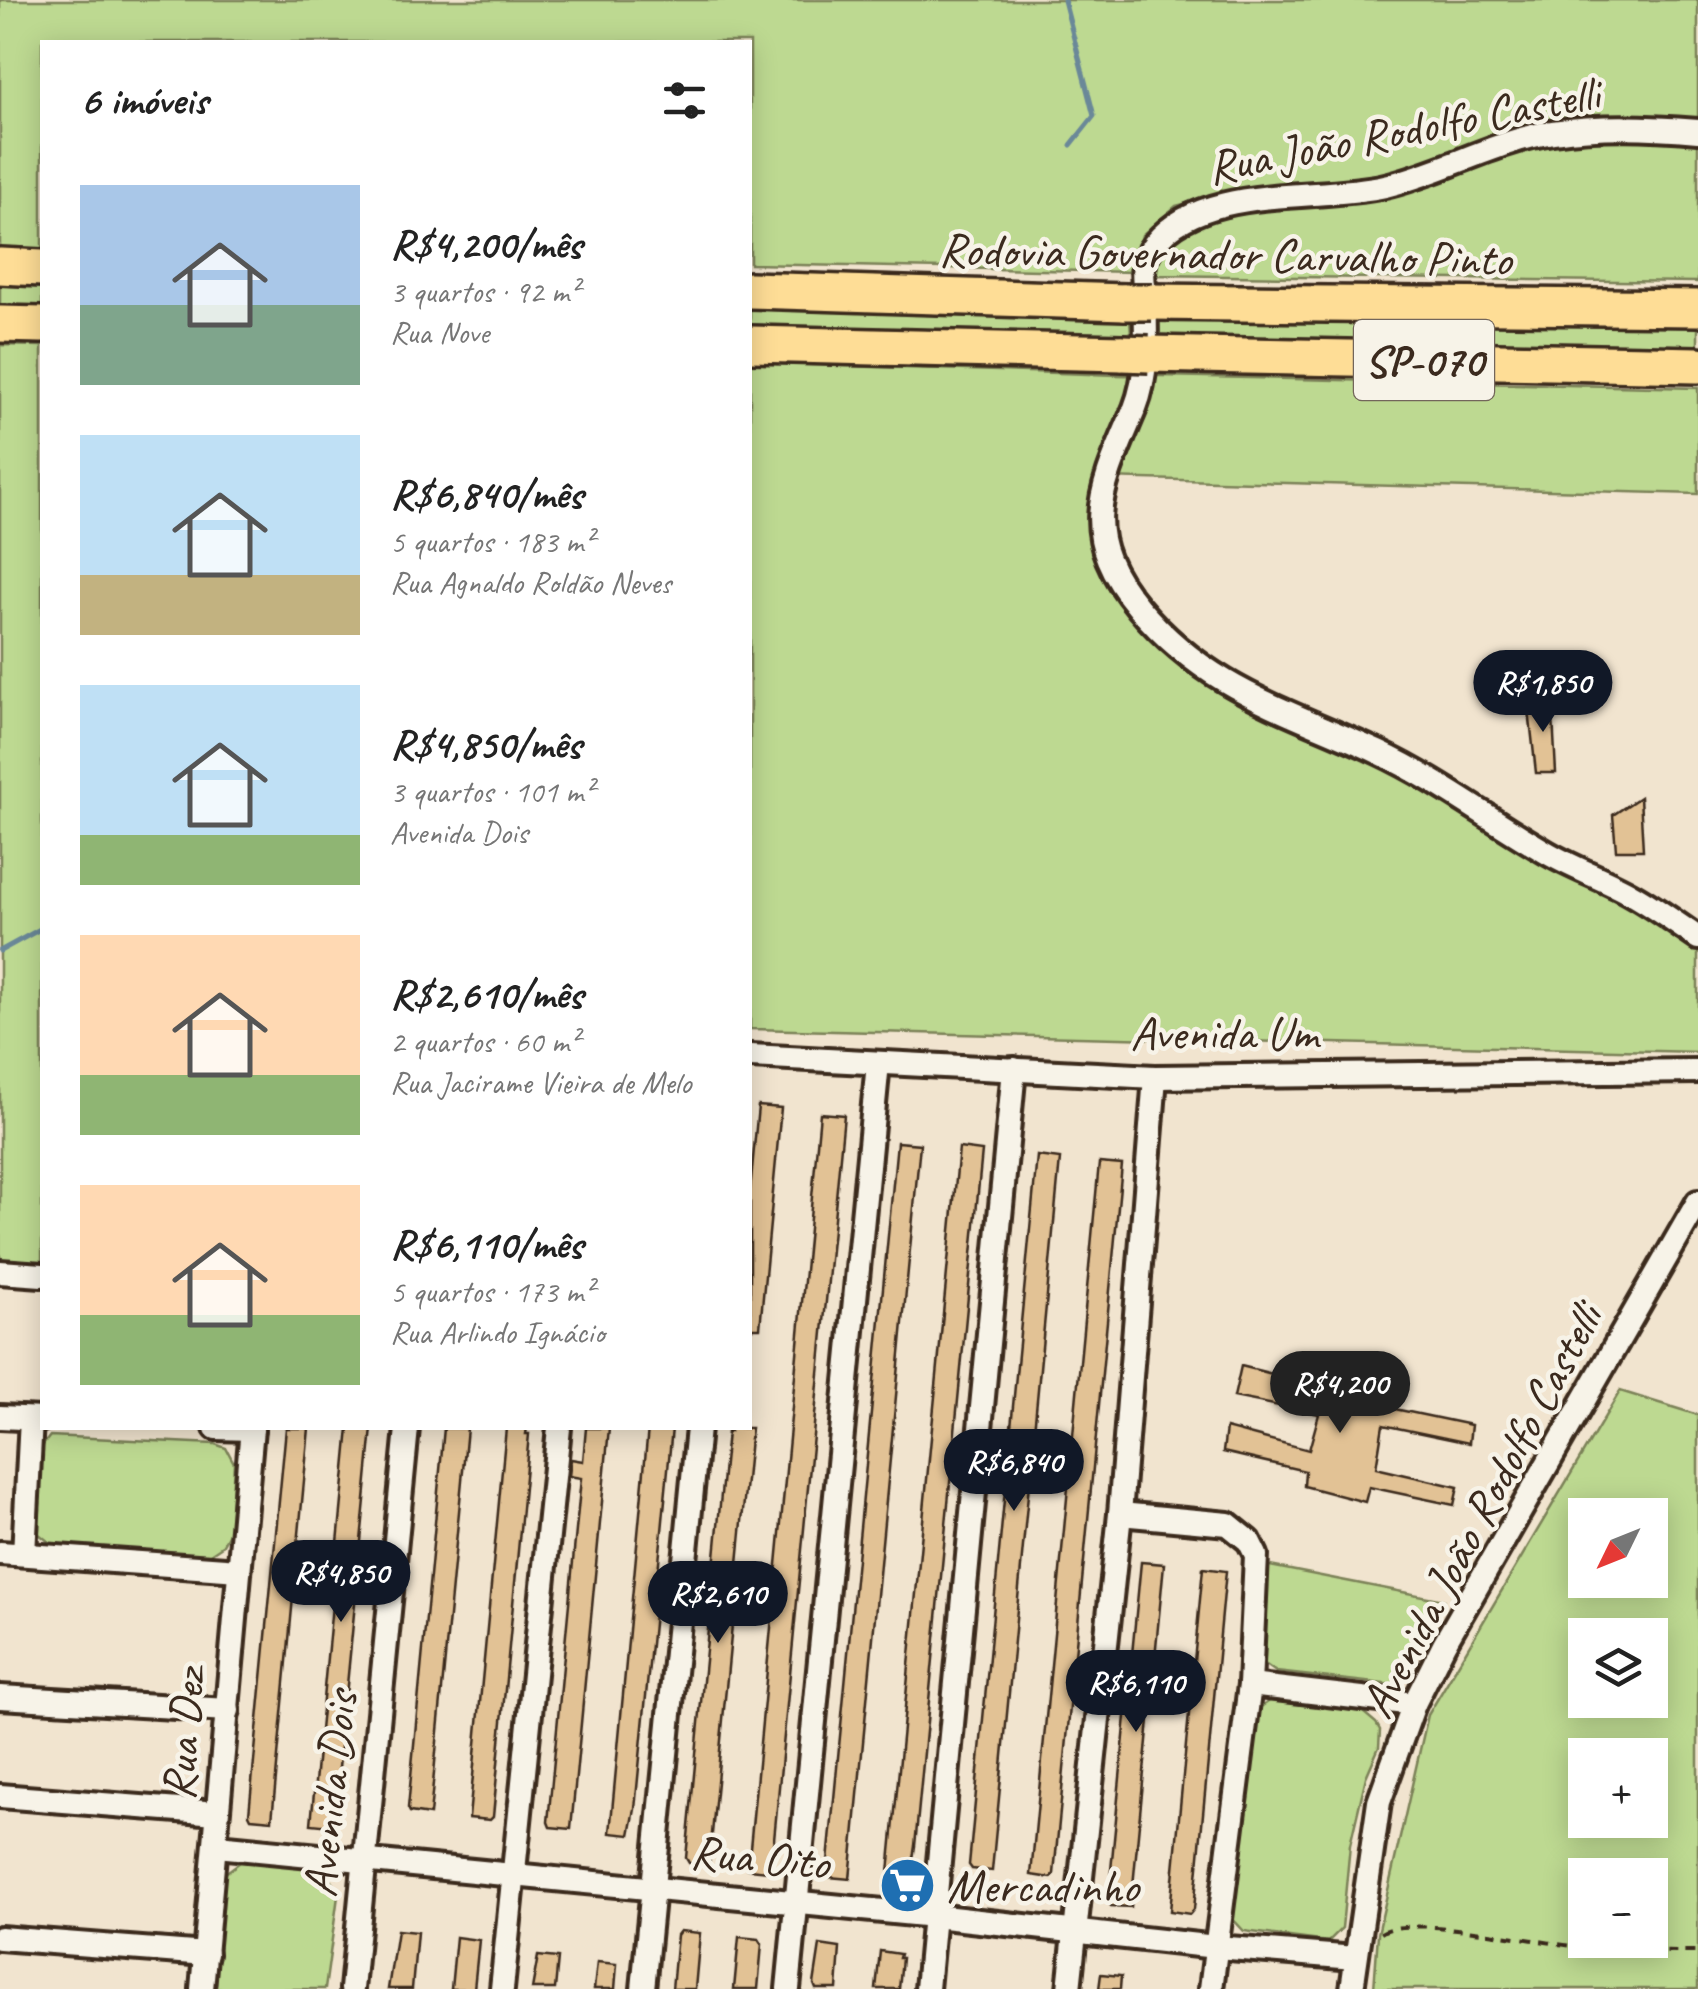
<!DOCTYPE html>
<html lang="pt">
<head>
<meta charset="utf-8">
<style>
	body { margin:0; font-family:Caveat,sans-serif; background:#f6f6f6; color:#222; height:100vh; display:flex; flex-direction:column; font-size:38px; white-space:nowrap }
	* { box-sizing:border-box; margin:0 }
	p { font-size:32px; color:#767676 }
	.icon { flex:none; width:55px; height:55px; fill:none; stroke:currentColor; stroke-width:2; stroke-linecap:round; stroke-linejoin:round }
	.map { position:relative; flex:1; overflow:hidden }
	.sheet { position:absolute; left:40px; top:40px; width:712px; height:1390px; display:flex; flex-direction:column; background:#fff; border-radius:0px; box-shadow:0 5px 25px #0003 }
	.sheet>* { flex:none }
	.needle { width:65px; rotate:227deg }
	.fabs { position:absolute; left:1568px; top:1498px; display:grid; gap:20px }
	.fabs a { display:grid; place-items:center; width:100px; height:100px; border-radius:0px; background:#fff; box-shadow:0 5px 25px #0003; font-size:50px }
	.price { position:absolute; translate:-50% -85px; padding:0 22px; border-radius:35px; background:#111827; color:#fff; font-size:32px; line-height:65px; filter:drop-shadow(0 2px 5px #0008) }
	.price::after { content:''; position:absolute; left:50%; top:60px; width:30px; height:22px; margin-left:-15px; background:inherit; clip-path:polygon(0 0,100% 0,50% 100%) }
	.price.active { background:#222; color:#fff }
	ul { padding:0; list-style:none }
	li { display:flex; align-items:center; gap:30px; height:250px; padding:0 40px }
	li span { display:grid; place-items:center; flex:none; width:280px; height:200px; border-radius:0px; color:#555 }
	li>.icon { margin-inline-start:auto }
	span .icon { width:120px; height:120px; fill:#fffc; stroke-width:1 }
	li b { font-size:42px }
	h2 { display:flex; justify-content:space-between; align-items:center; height:120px; padding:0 40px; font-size:42px }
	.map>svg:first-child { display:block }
	.green { fill:#bdd991; stroke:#7c8258; stroke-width:2.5; fill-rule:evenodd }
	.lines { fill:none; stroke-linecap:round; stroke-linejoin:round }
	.stream { stroke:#6a8898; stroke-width:5 }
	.building { fill:#e2c295; stroke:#3b2a1e; stroke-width:2.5 }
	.minor-casing { stroke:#3b2a1e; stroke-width:30 }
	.highway-casing { stroke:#3b2a1e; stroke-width:42 }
	.path { stroke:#3b2a1e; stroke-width:4; stroke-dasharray:10 8; stroke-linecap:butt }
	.minor { stroke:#f7f3e8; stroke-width:22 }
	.highway { stroke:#fedd96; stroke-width:35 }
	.highway-bridge-casing { stroke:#3b2a1e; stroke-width:42; stroke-linecap:butt }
	.highway-bridge { stroke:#fedd96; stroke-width:35 }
	.labels { text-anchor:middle; stroke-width:9; stroke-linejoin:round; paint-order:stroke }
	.shield { fill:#f7f3e8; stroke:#73665b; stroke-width:2.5 }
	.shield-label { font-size:45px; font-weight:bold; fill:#3b2a1e }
	.street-label { font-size:48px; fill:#3b2a1e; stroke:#f7f3e8 }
	.poi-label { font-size:48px; fill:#3b2a1e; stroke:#f7f3e8; text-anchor:start }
</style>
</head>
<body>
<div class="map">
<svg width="1698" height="1989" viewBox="0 0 1698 1989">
	<rect width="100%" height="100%" fill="#f1e4cf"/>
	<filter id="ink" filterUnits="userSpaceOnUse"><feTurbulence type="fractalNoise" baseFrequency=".01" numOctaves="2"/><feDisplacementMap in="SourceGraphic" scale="20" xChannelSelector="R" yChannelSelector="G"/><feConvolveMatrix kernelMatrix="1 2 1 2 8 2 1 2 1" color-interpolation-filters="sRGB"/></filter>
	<g filter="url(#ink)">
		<g class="green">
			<path d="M0,0H1698V133L1581,129L1388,186L1314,182L1249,188L1176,206L1142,235L1134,272L750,264V42H42V250L0,251Z"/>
			<path d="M1698,134V282L1151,275L1152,259L1197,217L1354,196L1550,137Z"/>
			<path d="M0,282L42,283V314H0Z"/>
			<path d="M750,297L1129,307L1131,334L750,329Z"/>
			<path d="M1154,308L1698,318V349L1153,335Z"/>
			<path d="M0,345L42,346V1263L25,1265L0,1261Z"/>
			<path d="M750,363L1117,375L1698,388V494L1106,478L1101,534L1180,658L1343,737L1681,927L1698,952V1052L750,1029Z"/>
			<path d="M1620,1391L1698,1415V1989H1374L1378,1934L1428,1715ZM1585,1515H1650V1580H1585ZM1585,1635H1650V1700H1585ZM1585,1755H1650V1820H1585ZM1585,1875H1650V1940H1585Z"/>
			<path d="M50,1436L215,1444L226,1448L234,1463L230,1531L222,1546L207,1556L59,1550L34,1530L36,1454Z"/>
			<path d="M1265,1565L1443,1600L1410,1670L1393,1685L1276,1672L1262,1662Z"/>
			<path d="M1271,1700L1363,1712L1376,1723L1380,1730L1379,1747L1366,1777L1350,1845L1342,1928L1328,1942L1244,1931L1230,1916L1252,1713Z"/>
			<path d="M244,1859C276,1863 329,1857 338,1896L325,1989H209L218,1885L224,1874Z"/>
		</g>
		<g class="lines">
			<g class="stream">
				<path d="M1064,0L1094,116L1071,145"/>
				<path d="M0,951L42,928"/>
			</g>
		</g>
		<g class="building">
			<path d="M1552,697L1556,773H1536L1528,701Z"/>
			<path d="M1640,797L1643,850H1616L1613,815Z"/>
			<path d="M758,1106L781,1108L760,1328H750V1191Z"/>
			<path d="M820,1113L844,1115L774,1839L768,1871L748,1869Z"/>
			<path d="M897,1142L920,1144L850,1879L829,1877L827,1872Z"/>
			<path d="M959,1148L982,1151L915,1846L909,1885L888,1883Z"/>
			<path d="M1037,1156L1060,1159L992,1871L972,1869L969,1865Z"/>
			<path d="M1099,1163L1122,1165L1054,1874L1051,1878L1031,1875Z"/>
			<path d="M1241,1366L1324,1387L1330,1373L1373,1381L1371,1404L1471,1425L1469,1443L1383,1425L1376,1468L1458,1487L1454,1505L1369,1487L1365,1502L1304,1486L1305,1471L1223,1452L1226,1428L1309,1450L1319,1414L1234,1397Z"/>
			<path d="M286,1428H309L272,1820L251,1818L249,1814Z"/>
			<path d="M349,1428H372L337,1788L331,1826L311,1824Z"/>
			<path d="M444,1428H467L430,1815L410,1812L408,1808Z"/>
			<path d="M506,1428H527L526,1434H529L493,1817L490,1820L469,1818Z"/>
			<path d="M586,1428H609L571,1829L550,1827L548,1822L581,1478L569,1476L571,1459L583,1461Z"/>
			<path d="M648,1428H672L635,1809L630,1835L610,1833Z"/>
			<path d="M730,1428H751L709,1865L689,1863L686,1858L727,1432H730Z"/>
			<path d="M1141,1562L1164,1564L1131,1907L1111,1906L1108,1901Z"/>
			<path d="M1203,1568L1226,1571L1194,1909L1190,1914L1170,1911Z"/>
			<path d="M397,1930L417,1932L412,1989H388Z"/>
			<path d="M680,1931L700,1933L695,1989H672L677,1935Z"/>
			<path d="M456,1937L479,1940L474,1989H451Z"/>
			<path d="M739,1937L759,1939L762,1944L758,1989H734Z"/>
			<path d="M820,1945L840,1948L837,1989H816L814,1984Z"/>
			<path d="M880,1951L900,1954L899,1958H902L899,1989H876Z"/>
			<path d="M538,1956L558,1958L555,1989H532Z"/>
			<path d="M597,1962L617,1964L615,1989H594Z"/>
			<path d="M1101,1974L1121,1976L1120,1989H1099Z"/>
		</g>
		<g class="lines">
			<defs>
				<g id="minor">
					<path d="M1698,131C1649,127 1602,125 1553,132C1495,141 1442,173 1385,186C1315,202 1205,183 1155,243C1151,248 1145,257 1144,264C1142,273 1144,286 1145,296C1146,332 1149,373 1135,408C1102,487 1075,532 1139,608C1208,690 1286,709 1378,752C1436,779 1489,819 1544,851C1572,868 1603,878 1631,894C1654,907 1676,923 1698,938"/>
					<path d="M750,1056L1155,1077L1698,1071"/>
					<path d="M0,1272L42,1275"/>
					<path d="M0,1417L42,1419"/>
					<path d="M216,1428L252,1429"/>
					<path d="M1120,1514L1228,1524L1249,1541L1256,1555L1250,1685L1211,1989"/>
					<path d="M0,1553L239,1570"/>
					<path d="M24,1554L31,1419"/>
					<path d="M1250,1685L1414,1704"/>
					<path d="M0,1697L228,1710"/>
					<path d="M0,1796L217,1813"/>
					<path d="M217,1846L934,1916L1216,1947L1355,1958"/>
					<path d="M0,1938L206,1954"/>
					<path d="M202,1989L252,1428"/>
					<path d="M352,1989L407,1428"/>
					<path d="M502,1989L559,1428"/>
					<path d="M643,1989L698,1428"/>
					<path d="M788,1989L878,1063"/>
					<path d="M927,1989L1014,1069"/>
					<path d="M1069,1989L1120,1514L1155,1077"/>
					<path d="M1352,1989L1379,1802L1414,1704L1444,1644L1698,1202"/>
				</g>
				<g id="highway">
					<path d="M0,266L42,268"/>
					<path d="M750,290L1125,302"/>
					<path d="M1152,302L1698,308"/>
					<path d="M0,324L42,325"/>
					<path d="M750,344L1123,353"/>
					<path d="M1149,354L1698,365"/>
				</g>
			</defs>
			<use href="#minor" class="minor-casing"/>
			<use href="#highway" class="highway-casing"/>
			<path class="path" d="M1381,1933C1409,1914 1535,1942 1573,1946C1615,1951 1656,1952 1698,1952"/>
			<use href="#minor" class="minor"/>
			<use href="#highway" class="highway"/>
			<defs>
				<g id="highway-bridge">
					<path d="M1125,302H1152"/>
					<path d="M1123,353L1149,354"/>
				</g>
			</defs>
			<use href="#highway-bridge" class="highway-bridge-casing"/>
			<use href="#highway-bridge" class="highway-bridge"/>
		</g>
	</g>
	<defs>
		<symbol id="supermarket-disc" viewBox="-11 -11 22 22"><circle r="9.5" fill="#1f6fb2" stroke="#f7f3e8"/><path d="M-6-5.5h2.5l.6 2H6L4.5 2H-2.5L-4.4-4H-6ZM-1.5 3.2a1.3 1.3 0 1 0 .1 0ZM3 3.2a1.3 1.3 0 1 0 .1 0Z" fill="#fff"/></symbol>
	</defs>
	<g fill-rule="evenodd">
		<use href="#supermarket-disc" x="876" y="1854" width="63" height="63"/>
	</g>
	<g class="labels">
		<rect class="shield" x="1354" y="320" width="140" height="80" rx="8"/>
		<g class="shield-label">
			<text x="1424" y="376">SP-070</text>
		</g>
		<g class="street-label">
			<text transform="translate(1403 129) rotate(-11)" y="17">Rua João Rodolfo Castelli</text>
			<text transform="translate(1225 253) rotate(1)" y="17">Rodovia Governador Carvalho Pinto</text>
			<text x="1224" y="1049">Avenida Um</text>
			<text transform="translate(1480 1510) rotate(-62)" y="17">Avenida João Rodolfo Castelli</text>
			<text transform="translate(182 1734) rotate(-85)" y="17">Rua Dez</text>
			<text transform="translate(329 1794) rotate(-84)" y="17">Avenida Dois</text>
			<text transform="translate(760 1856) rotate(5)" y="17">Rua Oito</text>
		</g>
		<g class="poi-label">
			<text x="947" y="1902">Mercadinho</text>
		</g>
	</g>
</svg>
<div class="fabs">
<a><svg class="needle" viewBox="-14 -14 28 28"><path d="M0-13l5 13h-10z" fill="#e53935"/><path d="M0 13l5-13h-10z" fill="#767676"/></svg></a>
<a><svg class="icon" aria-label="layers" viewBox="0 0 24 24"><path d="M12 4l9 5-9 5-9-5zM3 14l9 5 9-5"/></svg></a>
<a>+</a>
<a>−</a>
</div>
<b class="price" style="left:1543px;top:735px">R$1,850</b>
<b class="price active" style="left:1340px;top:1436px">R$4,200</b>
<b class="price" style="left:1014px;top:1514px">R$6,840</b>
<b class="price" style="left:341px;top:1625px">R$4,850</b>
<b class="price" style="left:718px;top:1646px">R$2,610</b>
<b class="price" style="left:1136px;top:1735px">R$6,110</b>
<section class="sheet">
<h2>6 imóveis<svg class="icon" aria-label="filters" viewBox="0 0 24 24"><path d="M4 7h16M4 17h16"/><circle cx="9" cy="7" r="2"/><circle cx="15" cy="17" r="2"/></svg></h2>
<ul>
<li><span style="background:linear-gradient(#a9c7e8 60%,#7fa58c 0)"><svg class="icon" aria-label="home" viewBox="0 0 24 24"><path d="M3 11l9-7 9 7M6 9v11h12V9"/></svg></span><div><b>R$4,200/mês</b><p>3 quartos · 92 m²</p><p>Rua Nove</p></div></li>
<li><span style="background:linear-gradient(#bfe0f5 70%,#c2b280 0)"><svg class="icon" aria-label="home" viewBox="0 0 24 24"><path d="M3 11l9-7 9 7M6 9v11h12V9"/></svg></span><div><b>R$6,840/mês</b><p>5 quartos · 183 m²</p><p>Rua Agnaldo Roldão Neves</p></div></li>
<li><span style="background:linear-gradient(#bfe0f5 75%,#8fb573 0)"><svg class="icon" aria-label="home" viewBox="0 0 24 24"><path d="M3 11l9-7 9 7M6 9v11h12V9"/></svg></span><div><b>R$4,850/mês</b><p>3 quartos · 101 m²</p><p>Avenida Dois</p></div></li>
<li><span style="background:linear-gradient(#ffd9b3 70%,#8fb573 0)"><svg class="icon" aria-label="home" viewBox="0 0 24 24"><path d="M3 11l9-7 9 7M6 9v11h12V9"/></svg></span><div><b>R$2,610/mês</b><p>2 quartos · 60 m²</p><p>Rua Jacirame Vieira de Melo</p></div></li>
<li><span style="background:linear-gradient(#ffd9b3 65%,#8fb573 0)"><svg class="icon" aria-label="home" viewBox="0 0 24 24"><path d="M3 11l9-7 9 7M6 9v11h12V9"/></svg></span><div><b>R$6,110/mês</b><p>5 quartos · 173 m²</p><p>Rua Arlindo Ignácio</p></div></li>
</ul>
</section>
</div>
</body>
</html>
